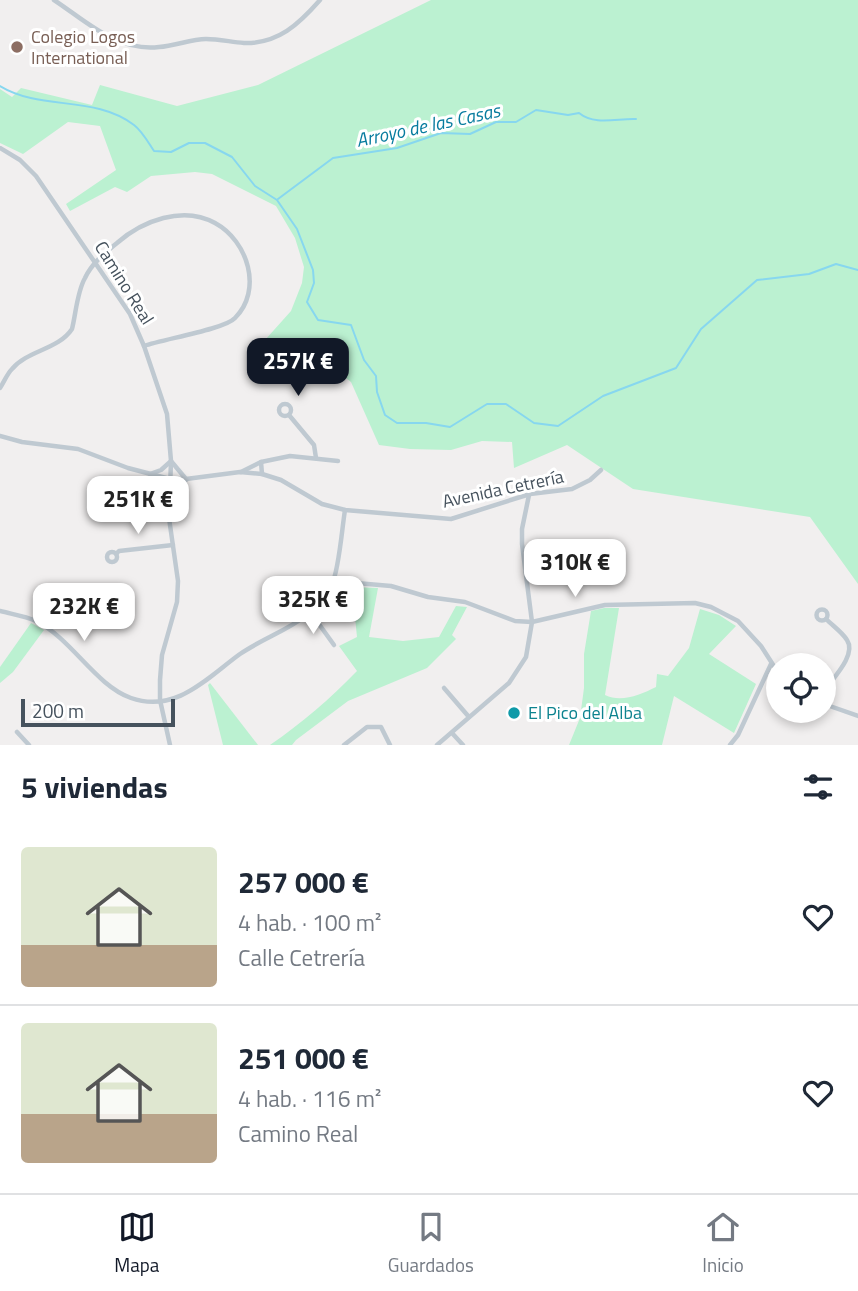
<!DOCTYPE html>
<html lang="es">
<head>
<meta charset="utf-8">
<style>
	body { margin:0; font-family:"Titillium Web",sans-serif; background:#f2f2f3; color:#1f2937; height:100vh; display:flex; flex-direction:column; font-size:26px; white-space:nowrap }
	* { box-sizing:border-box; margin:0 }
	p { font-size:23px; color:#747a83 }
	.icon { flex:none; width:38px; height:38px; fill:none; stroke:currentColor; stroke-width:2; stroke-linecap:round; stroke-linejoin:round }
	.map { position:relative; height:745px; overflow:hidden }
	.side { display:flex; flex-direction:column; background:#fff; flex:1 }
	.side>* { flex:none }
	.tools { position:absolute; left:766px; top:653px; display:grid; gap:14px }
	.tools a { display:grid; place-items:center; width:70px; height:70px; border-radius:50%; background:#fff; box-shadow:0 4px 10px #0003; font-size:35px }
	.scale { position:absolute; left:21px; bottom:18px; width:154px; box-sizing:border-box; padding-left:7px; border:4px solid #46525d; border-top:0; font-size:19px; line-height:24px; white-space:nowrap; color:#46525d; -webkit-text-stroke:5px #fff; paint-order:stroke }
	.price { position:absolute; translate:-50% -60px; padding:0 16px; border-radius:14px; background:#fff; color:#222; font-size:23px; line-height:46px; filter:drop-shadow(0 2px 4px #0008) }
	.price::after { content:''; position:absolute; left:50%; top:42px; width:21px; height:16px; margin-left:-10px; background:inherit; clip-path:polygon(0 0,100% 0,50% 100%) }
	.price.active { background:#111827; color:#fff }
	ul { padding:0; list-style:none }
	li { display:flex; align-items:center; gap:21px; height:175px; padding:0 21px }
	li+li { border-top:2px solid #e0e1e3 }
	li span { display:grid; place-items:center; flex:none; width:196px; height:140px; border-radius:7px; color:#555 }
	li>.icon { margin-inline-start:auto }
	span .icon { width:84px; height:84px; fill:#fffc; stroke-width:1 }
	li b { font-size:30px }
	h2 { display:flex; justify-content:space-between; align-items:center; height:84px; padding:0 21px; font-size:30px }
	.menu { display:flex; justify-content:space-around; align-items:center; height:98px; border-top:2px solid #e0e1e3; background:#fff; font-size:19px; color:#747a83 }
	.menu a { display:grid; justify-items:center; gap:4px }
	.menu .active { color:#111827 }
	.map>svg:first-child { display:block }
	.green { fill:#bbf1d1 }
	.lines { fill:none; stroke-linecap:round; stroke-linejoin:round }
	.stream { stroke:#87d7ef; stroke-width:2 }
	.street { stroke:#bfc9d1; stroke-width:4.5 }
	.education-dot { fill:#8d6e63; stroke:#fff; stroke-width:2.5 }
	.culture-dot { fill:#0f9aa8; stroke:#fff; stroke-width:2.5 }
	.labels { text-anchor:middle; stroke-width:6; stroke-linejoin:round; paint-order:stroke }
	.education-label { font-size:18px; fill:#785e54; stroke:#fff; text-anchor:start }
	.street-label { font-size:18px; fill:#46525d; stroke:#fff }
	.culture-label { font-size:18px; fill:#0d838f; stroke:#fff; text-anchor:start }
	.water-label { font-size:19px; font-style:italic; fill:#087c9f; stroke:#fff }
</style>
</head>
<body>
<div class="map">
<svg width="858" height="745" viewBox="0 0 858 745">
	<rect width="100%" height="100%" fill="#f1efef"/>
	<g class="green">
		<path d="M431,0H858V584L810,517L633,489L567,445L514,468L512,442L482,441L451,450L410,449L379,445L351,382L320,358L268,351L265,340L291,311L302,283L304,267L295,238L276,206L212,174L195,172L151,176L127,192L115,187L70,211L66,204L116,170L100,126L68,122L23,154L0,143V89L12,97L21,88L92,105L100,85L177,106L258,85Z"/>
		<path d="M352,587L378,588L369,637L403,641L439,637L456,606L467,607L452,635L456,639L427,668L348,701L296,740L292,745H270C302,723 330,699 357,671L339,646L357,637Z"/>
		<path d="M604,608H619L605,695C621,703 640,695 656,687L657,674L668,676L689,648L700,609L719,615L736,626L709,654L756,684L734,733L674,696L662,745H569L580,718L584,688V654L591,611Z"/>
		<path d="M31,623L44,630L13,672L0,683V667Z"/>
		<path d="M210,683L258,745H223L208,685Z"/>
	</g>
	<g class="lines">
		<g class="stream">
			<path d="M0,86C41,111 95,95 134,125C142,131 148,142 154,151L171,152L189,143H205L232,157L255,186L277,200L297,229L313,270L314,283L307,302L318,320L351,325L364,360L376,376L377,392L385,415L397,423H426L450,427L487,404H506L534,423L558,426L603,396L676,368L701,329L757,280L809,274L836,264L858,270"/>
			<path d="M278,199L333,158L397,148L441,133L470,134L496,122H516L536,110L568,115L579,113C595,126 618,118 636,119"/>
		</g>
		<g class="street">
			<path d="M54,0C86,21 117,52 159,47C175,46 191,39 206,39C219,39 231,42 244,43C278,44 299,24 320,0"/>
			<path d="M0,148L20,160L36,176L130,314L144,346L167,414L171,461L169,518L178,581L177,602L162,655L160,680V700L170,745"/>
			<path d="M0,388C4,382 7,374 12,369C28,350 58,350 72,329C76,313 77,292 85,278C92,263 105,253 117,243C142,221 183,205 215,223C248,241 263,290 235,318C225,329 164,339 144,346"/>
			<circle cx="285" cy="410" r="6"/>
			<path d="M289,415L314,445L316,458"/>
			<path d="M0,436L22,442L78,449L128,468L170,479H186L240,472L262,474L281,480L322,504L345,510L451,519L530,494L572,489L590,480L601,470"/>
			<path d="M171,461L186,479"/>
			<path d="M261,462L290,456L338,461"/>
			<path d="M241,472L261,462L262,474"/>
			<path d="M171,496L174,490L186,480"/>
			<path d="M169,498L160,483L150,474L161,470L170,462"/>
			<circle cx="112" cy="557" r="5"/>
			<path d="M116,554L119,551L173,545"/>
			<path d="M333,581L391,586L428,597L465,602L515,621L532,622L605,605L695,603L711,607L738,621L761,646L779,674"/>
			<circle cx="822" cy="615" r="5.5"/>
			<path d="M0,611C11,614 25,616 36,621C72,639 95,685 131,698C176,714 208,677 240,654C277,629 308,627 332,584C339,570 342,528 345,510"/>
			<path d="M311,613L334,645"/>
			<path d="M444,688L469,717"/>
			<path d="M824,691C832,679 857,655 847,640C842,632 833,626 826,619"/>
			<path d="M824,704L858,716"/>
			<path d="M17,732L29,745"/>
			<path d="M452,733L463,745"/>
			<path d="M344,745L367,727H381L390,745"/>
			<path d="M437,745L509,683L526,657L532,622L522,544V529L529,495"/>
			<path d="M730,745L738,735L771,664"/>
		</g>
	</g>
	<circle class="education-dot" cx="17" cy="47" r="7"/>
	<circle class="culture-dot" cx="514" cy="713" r="7"/>
	<g class="labels">
		<g class="education-label">
			<text x="31" y="43">Colegio Logos<tspan x="31" dy="21">International</tspan></text>
		</g>
		<g class="street-label">
			<text transform="translate(124 283) rotate(58)" y="6">Camino Real</text>
			<text transform="translate(503 489) rotate(-12)" y="6">Avenida Cetrería</text>
		</g>
		<g class="culture-label">
			<text x="528" y="719">El Pico del Alba</text>
		</g>
		<g class="water-label">
			<text transform="translate(428 125) rotate(-12)" y="7">Arroyo de las Casas</text>
		</g>
	</g>
</svg>
<div class="tools">
<a><svg class="icon" aria-label="locate" viewBox="0 0 24 24"><circle cx="12" cy="12" r="6"/><path d="M12 2v4M12 18v4M2 12h4M18 12h4"/></svg></a>
</div>
<div class="scale">200 m</div>
<b class="price active" style="left:298px;top:398px">257K €</b>
<b class="price" style="left:138px;top:536px">251K €</b>
<b class="price" style="left:575px;top:599px">310K €</b>
<b class="price" style="left:313px;top:636px">325K €</b>
<b class="price" style="left:84px;top:643px">232K €</b>
</div>
<section class="side">
<h2>5 viviendas<svg class="icon" aria-label="filters" viewBox="0 0 24 24"><path d="M4 7h16M4 17h16"/><circle cx="9" cy="7" r="2"/><circle cx="15" cy="17" r="2"/></svg></h2>
<ul>
<li><span style="background:linear-gradient(#dfe7d0 70%,#b9a48a 0)"><svg class="icon" aria-label="home" viewBox="0 0 24 24"><path d="M3 11l9-7 9 7M6 9v11h12V9"/></svg></span><div><b>257 000 €</b><p>4 hab. · 100 m²</p><p>Calle Cetrería</p></div><svg class="icon" aria-label="heart" viewBox="0 0 24 24"><path d="M12 20l-8-8c-3-5 5-10 8-4 3-6 11-1 8 4z"/></svg></li>
<li><span style="background:linear-gradient(#dfe7d0 65%,#b9a48a 0)"><svg class="icon" aria-label="home" viewBox="0 0 24 24"><path d="M3 11l9-7 9 7M6 9v11h12V9"/></svg></span><div><b>251 000 €</b><p>4 hab. · 116 m²</p><p>Camino Real</p></div><svg class="icon" aria-label="heart" viewBox="0 0 24 24"><path d="M12 20l-8-8c-3-5 5-10 8-4 3-6 11-1 8 4z"/></svg></li>
</ul>
</section>
<nav class="menu">
<a class="active"><svg class="icon" aria-label="map" viewBox="0 0 24 24"><path d="M3 6l6-2 6 2 6-2v14l-6 2-6-2-6 2zM9 4v14M15 6v14"/></svg>Mapa</a>
<a><svg class="icon" aria-label="saved" viewBox="0 0 24 24"><path d="M7 4h10v16l-5-4-5 4z"/></svg>Guardados</a>
<a><svg class="icon" aria-label="home" viewBox="0 0 24 24"><path d="M3 11l9-7 9 7M6 9v11h12V9"/></svg>Inicio</a>
</nav>
</body>
</html>
